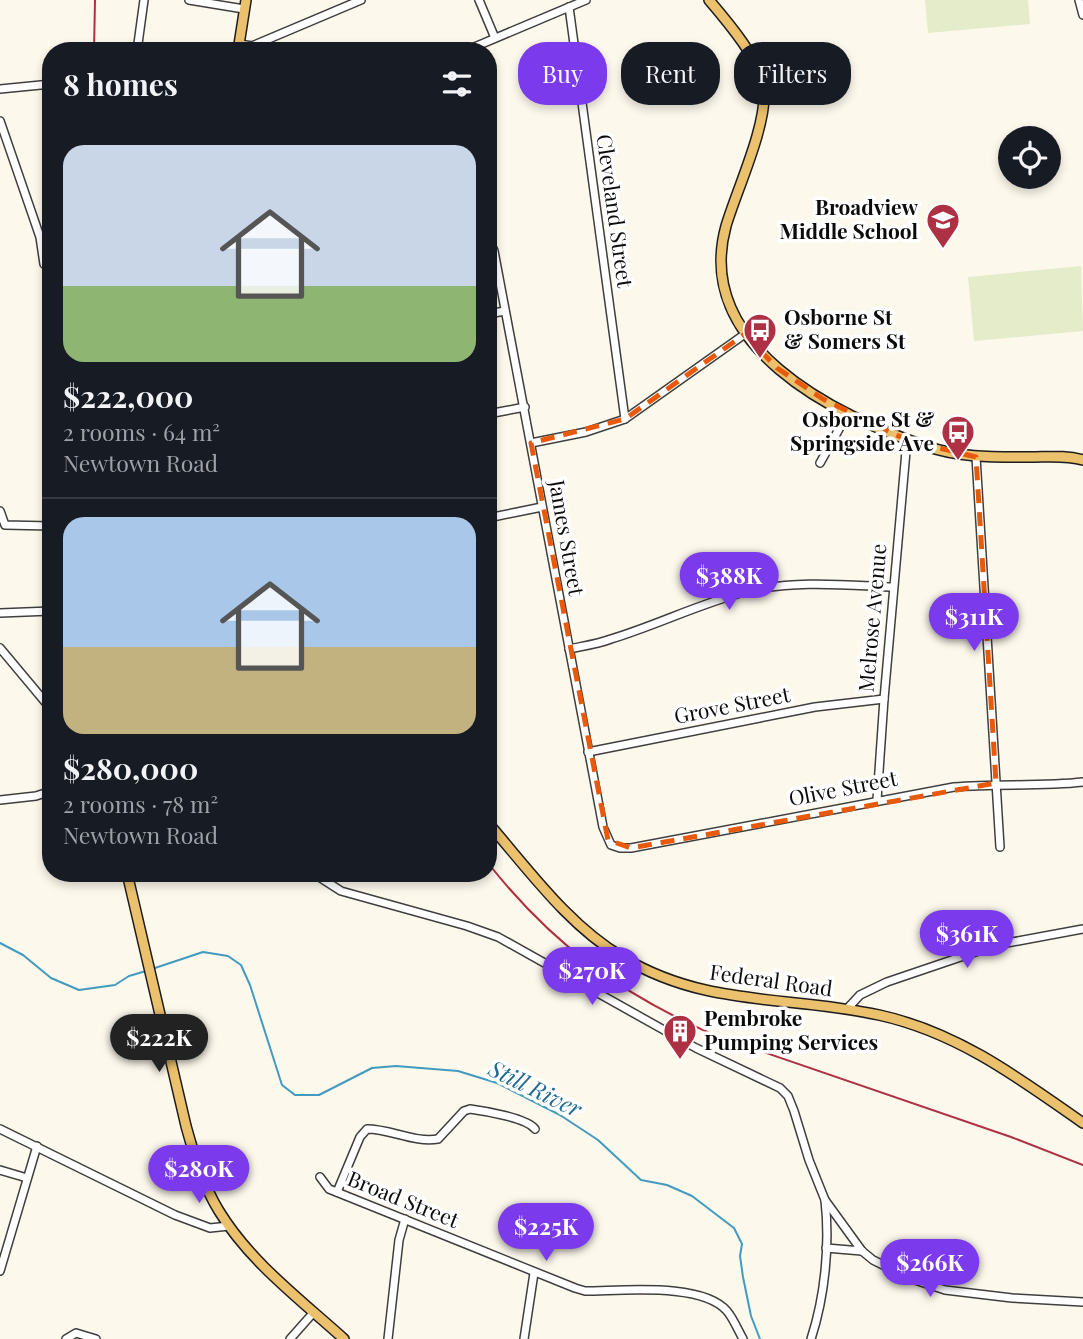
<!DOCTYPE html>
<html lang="en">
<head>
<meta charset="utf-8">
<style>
	body { margin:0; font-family:"Playfair Display",serif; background:#20242c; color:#f1f3f6; height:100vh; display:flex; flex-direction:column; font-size:26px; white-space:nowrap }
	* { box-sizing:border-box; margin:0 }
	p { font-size:23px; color:#9ea1a6 }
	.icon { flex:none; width:38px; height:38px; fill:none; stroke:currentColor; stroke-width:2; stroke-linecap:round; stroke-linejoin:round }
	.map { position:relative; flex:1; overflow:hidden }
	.drawer { position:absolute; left:42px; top:42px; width:455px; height:840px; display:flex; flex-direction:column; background:#171b24; border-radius:28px; box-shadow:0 4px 10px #0003 }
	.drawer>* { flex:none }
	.guide { position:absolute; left:518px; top:42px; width:458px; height:63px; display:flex; gap:14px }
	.fabs { position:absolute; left:998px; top:126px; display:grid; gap:14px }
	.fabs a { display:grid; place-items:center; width:63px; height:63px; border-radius:50%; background:#171b24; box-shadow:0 4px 10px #0003; font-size:35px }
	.price { position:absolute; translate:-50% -60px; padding:0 16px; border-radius:24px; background:#7c3aed; color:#fff; font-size:23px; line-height:46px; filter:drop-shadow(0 2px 4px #0008) }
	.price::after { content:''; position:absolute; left:50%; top:42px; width:21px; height:16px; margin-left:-10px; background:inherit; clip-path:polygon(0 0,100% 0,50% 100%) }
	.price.current { background:#222; color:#fff }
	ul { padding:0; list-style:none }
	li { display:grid; align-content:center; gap:14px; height:371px; padding:0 21px }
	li+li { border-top:2px solid #363941 }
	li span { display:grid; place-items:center; height:217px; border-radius:21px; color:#555 }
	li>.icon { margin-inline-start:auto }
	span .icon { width:126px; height:126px; fill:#fffc; stroke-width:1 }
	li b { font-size:30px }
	h2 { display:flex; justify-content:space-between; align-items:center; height:84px; padding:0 21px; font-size:30px }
	.pill { padding:0 24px; border-radius:28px; background:#171b24; box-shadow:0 4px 10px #0003; font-size:24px; line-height:63px }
	.pill.current { background:#7c3aed; color:#fff }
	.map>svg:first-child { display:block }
	.pitch { fill:#e4ecca }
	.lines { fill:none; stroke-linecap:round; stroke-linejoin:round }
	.stream { stroke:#439ac0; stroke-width:2 }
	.minor-casing { stroke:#3f3f3f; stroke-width:10 }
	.major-casing { stroke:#1d1d1d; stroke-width:12 }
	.minor { stroke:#fff; stroke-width:7 }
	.major { stroke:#ebc16e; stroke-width:9 }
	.rail { stroke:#ae3143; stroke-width:2 }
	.marked { fill:none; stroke:#e8590c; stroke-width:5; stroke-dasharray:14 9; stroke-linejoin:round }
	.labels { text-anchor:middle; stroke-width:7; stroke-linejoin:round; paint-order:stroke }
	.poi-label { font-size:21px; font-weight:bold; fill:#0c0c0c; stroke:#fff; text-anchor:end }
	.street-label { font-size:21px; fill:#0c0c0c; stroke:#fff }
	.water-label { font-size:23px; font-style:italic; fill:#216b91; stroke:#fff }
</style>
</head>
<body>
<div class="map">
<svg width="1083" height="1339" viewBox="0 0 1083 1339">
	<rect width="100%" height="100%" fill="#fdf8ec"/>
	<g class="pitch">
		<path d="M925,0H1028L1030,24L928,33Z"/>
		<path d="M1081,266L1083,331L974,341L968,277Z"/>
	</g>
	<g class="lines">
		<g class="stream">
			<path d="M0,943L23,955L51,978L79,990L115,985L129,976L146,971"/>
			<path d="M152,969L203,952L228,956L241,965L250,985L282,1085L295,1095H319L372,1068L396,1066L458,1071L497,1083L560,1115L598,1140L641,1180L667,1185L692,1196L734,1228L742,1244L740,1256L743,1277L751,1316L760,1339"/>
		</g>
		<defs>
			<g id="minor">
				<path d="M189,0L244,9"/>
				<path d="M479,0L495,38"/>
				<path d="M1079,0L1083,15"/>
				<path d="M569,7L625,419"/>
				<path d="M239,44L252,46L361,0"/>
				<path d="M137,51L144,0"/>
				<path d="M465,51L586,0"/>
				<path d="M0,89L51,84"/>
				<path d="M0,121L40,237L44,264"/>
				<path d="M488,237L494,251L603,827L611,845L620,848H631L954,787C997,783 1040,787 1083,782"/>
				<path d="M488,314L505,311"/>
				<path d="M488,414L525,407"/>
				<path d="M531,443L586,432L625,419L745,334"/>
				<path d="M976,457L1000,847"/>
				<path d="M820,463L848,413"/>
				<path d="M0,511L5,525L51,526"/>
				<path d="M488,518L542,507"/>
				<path d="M0,613L51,611"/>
				<path d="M0,648L51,709"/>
				<path d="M569,649C583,646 598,644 611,639C657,625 701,603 748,591C796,580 845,585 893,587"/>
				<path d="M588,752L815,707L884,699"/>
				<path d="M0,800L36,796L51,791"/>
				<path d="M877,800L884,699L907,440"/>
				<path d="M313,873L341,891L467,926L498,937L696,1048L780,1088L788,1096L794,1111L809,1160L825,1200L862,1251L873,1260L909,1278L945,1290L1012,1298L1083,1302"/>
				<path d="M847,1009L860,995L887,982L996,945L1083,929"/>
				<path d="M0,1129L175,1215L210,1228L229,1226"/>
				<path d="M0,1170L27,1178"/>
				<path d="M320,1177L329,1189L575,1288L585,1291C622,1291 702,1282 727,1311C733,1318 738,1330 743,1339"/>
				<path d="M337,1192L360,1137L367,1129C391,1129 414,1143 438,1139L464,1111L470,1109C485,1111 527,1118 535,1129"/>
				<path d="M826,1248L862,1251"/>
				<path d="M0,1271L37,1146"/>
				<path d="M66,1339L76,1333L96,1339"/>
				<path d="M290,1339L314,1312"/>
				<path d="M388,1339L399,1240L405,1219"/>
				<path d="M524,1339L534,1273"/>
				<path d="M811,1339C825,1296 830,1245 825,1200"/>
			</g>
			<g id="major">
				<path d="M709,0C727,21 762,62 764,89C767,126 737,189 726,226C693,345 834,416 926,446C960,458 995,457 1030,457C1048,457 1066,455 1083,460"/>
				<path d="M238,51L246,0"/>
				<path d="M488,823C529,870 568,925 622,957C707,1008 788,995 879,1015C957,1032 1019,1078 1083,1123"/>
				<path d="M127,873L186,1126C194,1155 203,1185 219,1211C250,1262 301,1300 344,1339"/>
			</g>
		</defs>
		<use href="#minor" class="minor-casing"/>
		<use href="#major" class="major-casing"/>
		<use href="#minor" class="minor"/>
		<use href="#major" class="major"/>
		<g class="rail">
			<path d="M94,51L95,0"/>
			<path d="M488,863C552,944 619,993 714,1035L1011,1137L1083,1165"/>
		</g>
	</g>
	<path class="marked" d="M745,334L777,368L823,399L907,440L976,457L996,783L631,848L608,840L531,443L625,419Z"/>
	<defs>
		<symbol id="school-pin" viewBox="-11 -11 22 30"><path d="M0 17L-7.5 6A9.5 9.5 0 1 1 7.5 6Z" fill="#ae3143" stroke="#fff"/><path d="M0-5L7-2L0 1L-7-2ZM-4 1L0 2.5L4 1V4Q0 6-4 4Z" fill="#fff"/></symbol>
		<symbol id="bus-pin" viewBox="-11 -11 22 30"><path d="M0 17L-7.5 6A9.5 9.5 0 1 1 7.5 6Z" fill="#ae3143" stroke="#fff"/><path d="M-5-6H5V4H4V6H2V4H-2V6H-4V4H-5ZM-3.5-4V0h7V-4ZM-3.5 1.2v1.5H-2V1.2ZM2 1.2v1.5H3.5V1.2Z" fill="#fff"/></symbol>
		<symbol id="building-pin" viewBox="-11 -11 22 30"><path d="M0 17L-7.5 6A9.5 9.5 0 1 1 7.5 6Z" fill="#ae3143" stroke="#fff"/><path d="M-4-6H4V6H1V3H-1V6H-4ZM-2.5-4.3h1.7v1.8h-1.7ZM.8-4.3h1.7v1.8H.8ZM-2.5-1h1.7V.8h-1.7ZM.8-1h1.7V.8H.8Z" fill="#fff"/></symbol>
	</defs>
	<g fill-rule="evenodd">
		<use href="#school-pin" x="924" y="201" width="38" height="52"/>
		<use href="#bus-pin" x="741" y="311" width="38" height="52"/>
		<use href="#bus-pin" x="939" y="413" width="38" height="52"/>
		<use href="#building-pin" x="661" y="1012" width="38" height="52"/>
	</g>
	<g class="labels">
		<g class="poi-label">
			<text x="918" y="215">Broadview<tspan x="918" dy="24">Middle School</tspan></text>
			<text x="784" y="325" text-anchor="start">Osborne St<tspan x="784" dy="24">&amp; Somers St</tspan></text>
			<text x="934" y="427">Osborne St &amp;<tspan x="934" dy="24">Springside Ave</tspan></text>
			<text x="704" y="1026" text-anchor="start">Pembroke<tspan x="704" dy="24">Pumping Services</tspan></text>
		</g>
		<g class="street-label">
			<text transform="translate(614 211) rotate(82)" y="7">Cleveland Street</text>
			<text transform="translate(566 538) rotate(80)" y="7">James Street</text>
			<text transform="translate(873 618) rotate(-85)" y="7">Melrose Avenue</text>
			<text transform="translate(732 706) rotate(-11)" y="7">Grove Street</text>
			<text transform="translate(843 789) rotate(-11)" y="7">Olive Street</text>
			<text transform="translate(771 981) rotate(8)" y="7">Federal Road</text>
			<text transform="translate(403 1200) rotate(22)" y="7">Broad Street</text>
		</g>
		<g class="water-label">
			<text transform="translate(535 1089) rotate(26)" y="8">Still River</text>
		</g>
	</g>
</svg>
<div class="fabs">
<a><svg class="icon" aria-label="locate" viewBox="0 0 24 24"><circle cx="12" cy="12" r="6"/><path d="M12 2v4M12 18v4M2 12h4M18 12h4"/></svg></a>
</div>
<b class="price" style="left:729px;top:612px">$388K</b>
<b class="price" style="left:974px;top:653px">$311K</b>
<b class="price" style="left:967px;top:970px">$361K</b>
<b class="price" style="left:592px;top:1007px">$270K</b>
<b class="price current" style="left:159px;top:1074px">$222K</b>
<b class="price" style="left:199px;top:1205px">$280K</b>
<b class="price" style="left:546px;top:1263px">$225K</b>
<b class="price" style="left:930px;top:1299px">$266K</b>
<div class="guide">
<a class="pill current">Buy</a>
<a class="pill">Rent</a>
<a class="pill">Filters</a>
</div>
<section class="drawer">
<h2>8 homes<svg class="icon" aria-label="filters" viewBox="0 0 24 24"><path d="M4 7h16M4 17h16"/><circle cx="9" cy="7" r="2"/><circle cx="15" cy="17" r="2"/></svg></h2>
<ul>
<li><span style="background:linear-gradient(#c9d6e8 65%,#8fb573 0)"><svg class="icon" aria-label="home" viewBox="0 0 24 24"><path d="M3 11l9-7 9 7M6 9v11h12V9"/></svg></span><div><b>$222,000</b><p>2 rooms · 64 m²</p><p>Newtown Road</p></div></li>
<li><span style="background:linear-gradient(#a9c7e8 60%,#c2b280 0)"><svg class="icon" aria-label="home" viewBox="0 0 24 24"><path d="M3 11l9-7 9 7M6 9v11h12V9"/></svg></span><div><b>$280,000</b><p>2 rooms · 78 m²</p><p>Newtown Road</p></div></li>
</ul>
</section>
</div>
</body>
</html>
